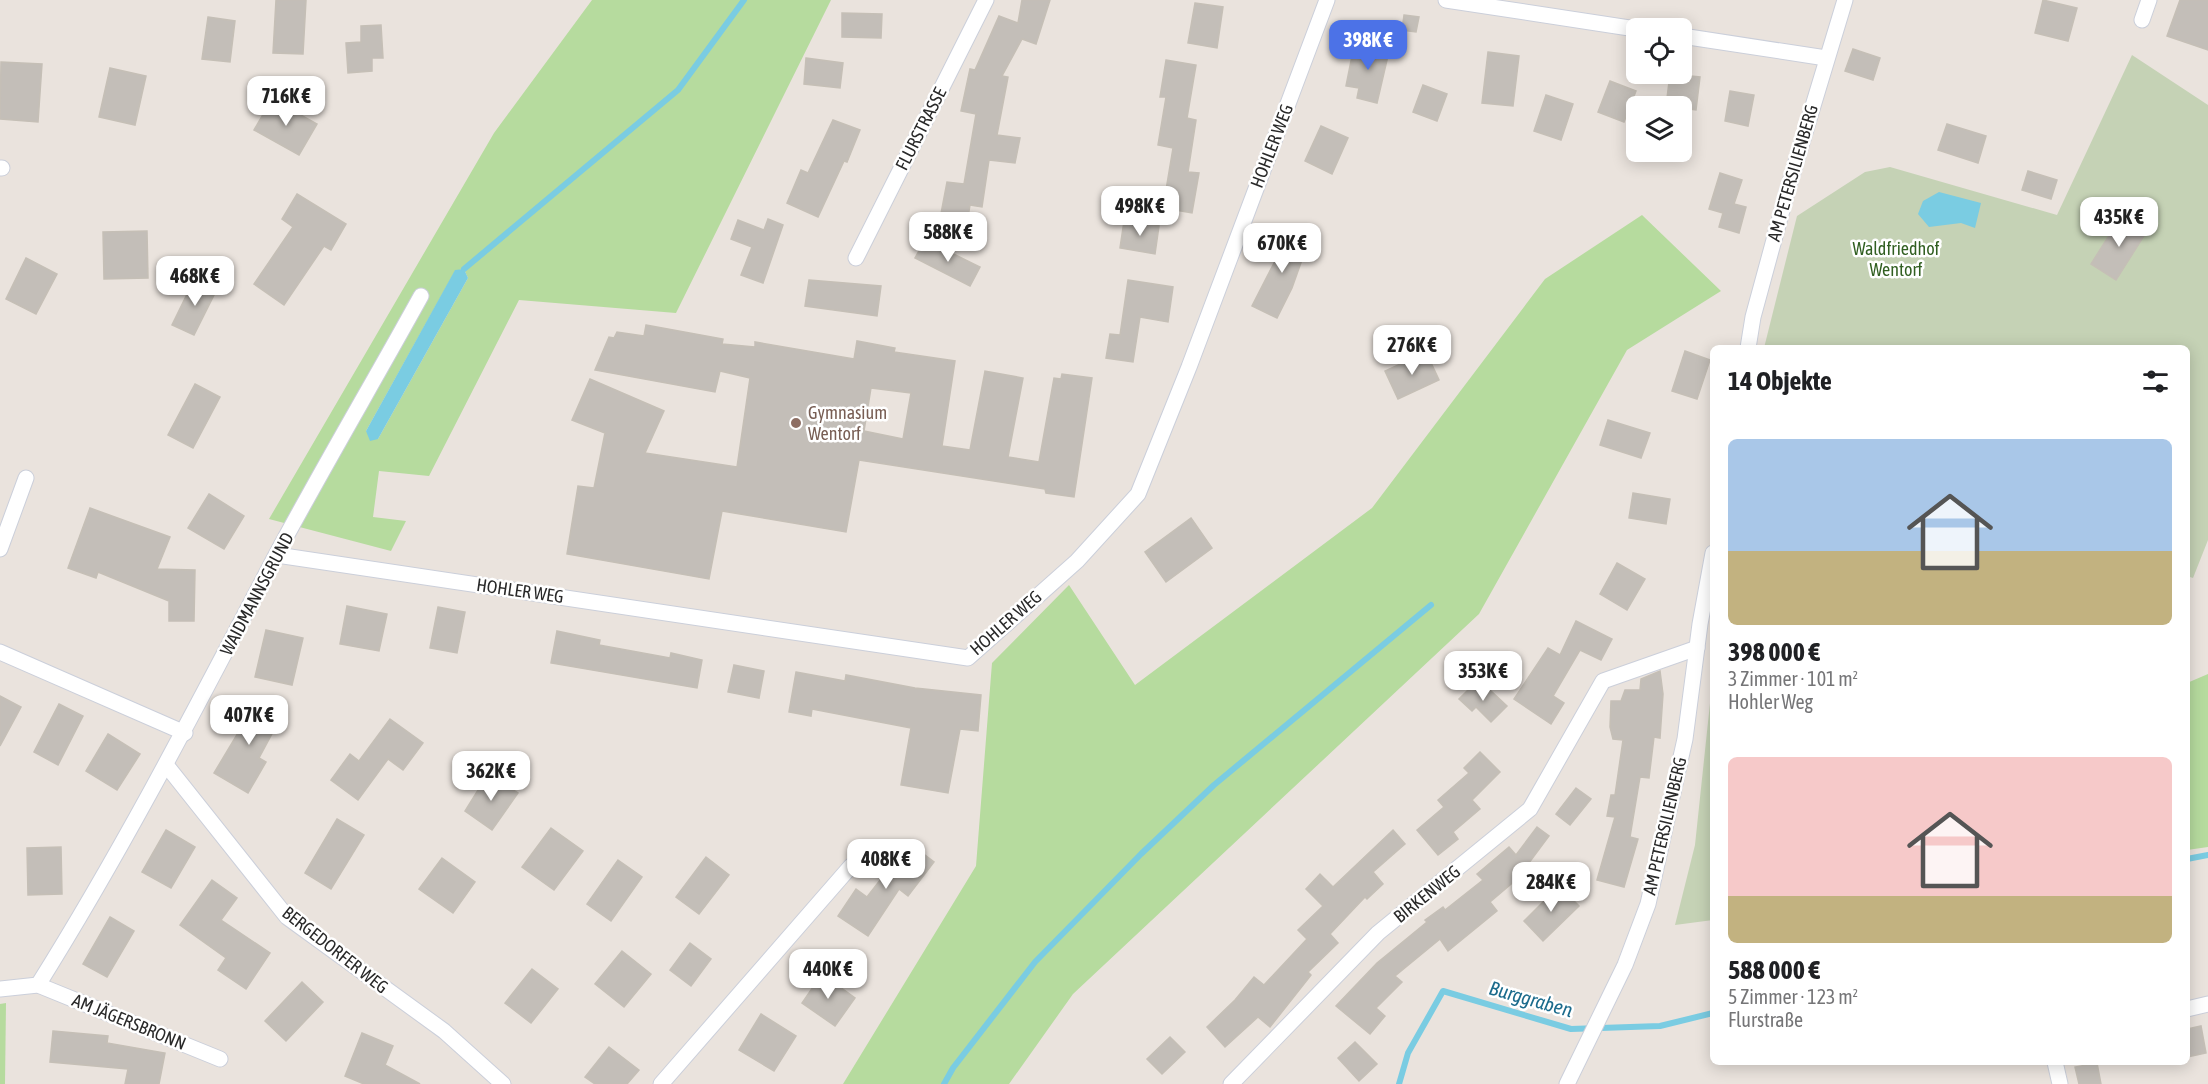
<!DOCTYPE html>
<html lang="de">
<head>
<meta charset="utf-8">
<style>
	body { margin:0; font-family:"Asap Condensed",sans-serif; background:#f2f2f2; color:#202124; height:100vh; display:flex; flex-direction:column; font-size:22px; white-space:nowrap }
	* { box-sizing:border-box; margin:0 }
	p { font-size:20px; color:#757577 }
	.icon { flex:none; width:33px; height:33px; fill:none; stroke:currentColor; stroke-width:2; stroke-linecap:round; stroke-linejoin:round }
	.map { position:relative; flex:1; overflow:hidden }
	.details { position:absolute; left:1710px; top:345px; width:480px; height:720px; display:flex; flex-direction:column; background:#fff; border-radius:9px; box-shadow:0 3px 15px #0003 }
	.details>* { flex:none }
	.controls { position:absolute; left:1626px; top:18px; display:grid; gap:12px }
	.controls a { display:grid; place-items:center; width:66px; height:66px; border-radius:9px; background:#fff; box-shadow:0 3px 15px #0003; font-size:30px }
	.price { position:absolute; translate:-50% -51px; padding:0 14px; border-radius:12px; background:#fff; color:#222; font-size:20px; line-height:39px; filter:drop-shadow(0 2px 3px #0008) }
	.price::after { content:''; position:absolute; left:50%; top:36px; width:18px; height:14px; margin-left:-9px; background:inherit; clip-path:polygon(0 0,100% 0,50% 100%) }
	.price.on { background:#4c72e7; color:#fff }
	ul { padding:0; list-style:none }
	li { display:grid; align-content:center; gap:12px; height:318px; padding:0 18px }
	li span { display:grid; place-items:center; height:186px; border-radius:9px; color:#555 }
	li>.icon { margin-inline-start:auto }
	span .icon { width:108px; height:108px; fill:#fffc; stroke-width:1 }
	li b { font-size:26px }
	h2 { display:flex; justify-content:space-between; align-items:center; height:72px; padding:0 18px; font-size:26px }
	.map>svg:first-child { display:block }
	.green { fill:#b6db9e; fill-rule:evenodd }
	.cemetery { fill:#c5d2b5 }
	.water { fill:#7acce2 }
	.lines { fill:none; stroke-linecap:round; stroke-linejoin:round }
	.stream { stroke:#7acce2; stroke-width:6 }
	.building { fill:#c3beb8; stroke:#c5bfb6; stroke-width:1.5; fill-rule:evenodd }
	.minor-casing { stroke:#cbcfda; stroke-width:17 }
	.minor { stroke:#fff; stroke-width:15 }
	.education-dot { fill:#8d6e63; stroke:#fff; stroke-width:2 }
	.labels { text-anchor:middle; stroke-width:5; stroke-linejoin:round; paint-order:stroke }
	.street-label { font-size:18px; fill:#292929; stroke:#fff }
	.park-label { font-size:18px; fill:#315f21; stroke:#fff }
	.education-label { font-size:18px; fill:#785e54; stroke:#fff; text-anchor:start }
	.water-label { font-size:20px; font-style:italic; fill:#1b6b8c; stroke:#fff }
</style>
</head>
<body>
<div class="map">
<svg width="2208" height="1084" viewBox="0 0 2208 1084">
	<rect width="100%" height="100%" fill="#eae3dd"/>
	<g class="green">
		<path d="M592,0H831L676,313L519,300L429,476L379,471L373,517L406,521L391,551L269,519L494,133ZM464,269L468,278L378,439L366,431L455,271Z"/>
		<path d="M1642,215L1721,291L1627,350L1479,614L1073,994L1009,1084H843L976,866L992,663L1069,585L1135,685L1372,508L1545,279Z"/>
		<path d="M2208,674V847L2187,850V683Z"/>
		<path d="M6,1003L5,1084H0V1004Z"/>
	</g>
	<g class="cemetery">
		<path d="M2132,55L2208,105V540L2193,578L2187,576V348H1764L1797,216L1865,172L1890,167L2057,215Z"/>
		<path d="M1713,675V920L1675,925L1695,845Z"/>
	</g>
	<g class="water">
		<path d="M1939,192L1981,203L1975,228L1961,223L1929,227L1918,214L1923,201Z"/>
		<path d="M464,269L468,278L378,439L370,441L366,431L455,270Z"/>
	</g>
	<g class="lines">
		<g class="stream">
			<path d="M464,269L678,90L744,0"/>
			<path d="M2187,859L2208,855"/>
			<path d="M944,1084L953,1068L1035,962L1141,854L1214,785L1431,605"/>
			<path d="M1399,1084L1408,1053L1443,991L1571,1029L1660,1026L1713,1013"/>
		</g>
	</g>
	<g class="building">
		<path d="M276,0H306L303,54L273,53Z"/>
		<path d="M1022,0H1050L1036,44L1022,39L1002,76L1008,77L997,135L1020,138L1015,163L989,160L982,207L970,205L966,230L939,224L947,182L964,184L976,114L961,111L970,69L975,70L999,16L1018,23Z"/>
		<path d="M2043,0L2077,8L2068,41L2035,33Z"/>
		<path d="M2180,0H2208V50L2167,36Z"/>
		<path d="M1195,3L1223,7L1217,48L1188,43Z"/>
		<path d="M842,13L882,14L881,38L842,37Z"/>
		<path d="M1404,15L1419,17L1416,32L1402,30Z"/>
		<path d="M208,17L235,21L230,62L202,59Z"/>
		<path d="M381,25L383,58H372V71L348,73L346,43L361,42V26Z"/>
		<path d="M1365,42L1390,47L1377,103L1357,98L1359,88L1346,86L1353,51L1362,53Z"/>
		<path d="M1853,49L1880,58L1873,80L1845,71Z"/>
		<path d="M1488,52L1519,56L1513,106L1482,103Z"/>
		<path d="M806,58L843,63L840,88L804,84Z"/>
		<path d="M1166,60L1196,65L1187,118L1196,120L1188,172L1199,173L1192,213L1163,208L1173,148L1158,145L1166,97H1160Z"/>
		<path d="M1,62L42,64L38,122L0,119Z"/>
		<path d="M110,68L146,76L135,125L99,117Z"/>
		<path d="M1670,74L1700,77L1696,110L1666,106Z"/>
		<path d="M1610,81L1636,91L1624,122L1598,112Z"/>
		<path d="M1423,85L1447,94L1437,121L1413,112Z"/>
		<path d="M1730,91L1754,95L1748,126L1725,121Z"/>
		<path d="M1546,95L1573,104L1561,140L1534,131Z"/>
		<path d="M272,99L317,124L299,155L254,130Z"/>
		<path d="M833,120L860,130L847,162L844,161L818,217L787,203L801,170L808,173Z"/>
		<path d="M1947,124L1986,136L1978,163L1938,150Z"/>
		<path d="M1321,126L1348,138L1332,174L1305,161Z"/>
		<path d="M2028,171L2057,180L2051,199L2022,190Z"/>
		<path d="M1720,173L1742,180L1734,204L1746,207L1739,233L1719,227L1723,213L1709,209Z"/>
		<path d="M297,194L346,224L331,250L324,246L284,305L254,284L293,227L282,219Z"/>
		<path d="M2122,215L2147,231L2116,280L2091,264Z"/>
		<path d="M768,219L783,225L763,283L741,275L752,247L731,239L738,220L764,230Z"/>
		<path d="M1124,221L1159,226L1155,254L1120,248Z"/>
		<path d="M1283,230L1309,240L1292,288L1277,318L1252,306L1275,261L1272,260Z"/>
		<path d="M147,231L148,278L104,279L103,232Z"/>
		<path d="M925,240L980,267L970,286L915,258Z"/>
		<path d="M26,258L57,274L36,314L6,299Z"/>
		<path d="M195,278L217,289L194,335L172,325Z"/>
		<path d="M809,280L881,286L877,316L805,306Z"/>
		<path d="M1128,280L1173,287L1168,322L1140,317L1133,362L1106,358L1110,334L1120,335Z"/>
		<path d="M646,325L723,339L722,344L755,347V342L854,359L857,341L895,348L894,352L955,361L942,446L970,450L985,371L1023,378L1008,457L1039,462L1054,378L1061,379L1062,374L1092,378L1074,497L1046,493L1045,489L859,460L846,532L722,511L709,579L567,554L578,486L594,488L605,433L572,420L590,379L664,411L645,453L737,467L750,378L720,371L715,392L595,370L609,337L614,338L617,332L644,336ZM871,388L911,393L903,439L864,431Z"/>
		<path d="M1685,351L1710,360L1697,399L1672,391Z"/>
		<path d="M1426,352L1439,380L1398,399L1385,371Z"/>
		<path d="M195,384L220,397L193,448L168,435Z"/>
		<path d="M1608,420L1650,433L1641,458L1600,445Z"/>
		<path d="M1633,493L1670,499L1666,524L1629,518Z"/>
		<path d="M209,494L244,516L224,549L188,528Z"/>
		<path d="M90,508L170,537L157,569L195,570L194,621H169V601L98,572L96,578L68,568Z"/>
		<path d="M1191,518L1212,548L1166,582L1145,552Z"/>
		<path d="M1617,563L1645,579L1627,610L1600,594Z"/>
		<path d="M347,606L387,614L379,651L340,644Z"/>
		<path d="M438,607L465,612L457,653L430,648Z"/>
		<path d="M1576,621L1612,639L1601,660L1580,650L1553,696L1564,703L1551,724L1514,699L1548,648L1560,655Z"/>
		<path d="M266,630L303,638L292,685L255,677Z"/>
		<path d="M557,631L600,640L599,645L670,658L671,653L702,660L697,688L551,663Z"/>
		<path d="M734,665L764,671L759,698L728,692Z"/>
		<path d="M1660,671L1663,694L1660,738L1654,737L1649,778L1640,777L1630,837L1638,839L1624,887L1597,880L1615,817L1607,816L1611,795H1615L1623,740L1613,739L1610,727L1611,701H1621L1625,690H1640L1641,679Z"/>
		<path d="M796,672L845,681L846,675L915,688L981,695L978,731L960,729L948,793L901,785L911,728L812,709L811,716L789,712Z"/>
		<path d="M1475,683L1487,694L1490,690L1507,706L1491,722L1476,707L1472,711L1459,699Z"/>
		<path d="M0,696L21,707L0,746Z"/>
		<path d="M249,698L282,715L259,758L266,762L248,793L214,773L241,728L235,724Z"/>
		<path d="M59,704L83,716L58,765L34,752Z"/>
		<path d="M390,719L423,743L403,770L388,759L358,800L331,780L350,754L359,761Z"/>
		<path d="M108,734L140,754L117,790L86,771Z"/>
		<path d="M1480,752L1500,772L1472,800L1480,809L1453,832L1458,839L1438,855L1417,830L1444,807L1438,800L1469,773L1464,768Z"/>
		<path d="M488,774L518,793L492,830L465,811Z"/>
		<path d="M1576,788L1591,799L1570,825L1556,814Z"/>
		<path d="M337,819L364,835L331,889L305,873Z"/>
		<path d="M1537,827L1549,836L1517,879L1490,902L1497,911L1448,951L1440,939L1395,976L1402,982L1376,1008L1385,1016L1370,1034L1336,1006L1377,963L1427,922L1425,920L1443,907L1445,910L1483,880L1477,874L1509,847L1516,855Z"/>
		<path d="M551,828L583,851L554,890L522,867Z"/>
		<path d="M166,830L195,847L171,888L142,872Z"/>
		<path d="M1393,830L1405,844L1373,872L1383,884L1367,899L1365,897L1330,934L1338,943L1308,972L1311,975L1270,1027L1258,1017L1225,1047L1207,1027L1235,1000L1254,977L1264,985L1307,939L1298,930L1323,906L1306,889L1320,874L1333,887Z"/>
		<path d="M909,843L934,862L908,896L899,889L868,936L838,916L856,889L867,897Z"/>
		<path d="M61,847L62,894L28,895L27,848Z"/>
		<path d="M706,857L729,875L699,914L676,897Z"/>
		<path d="M442,858L475,882L453,913L419,889Z"/>
		<path d="M618,860L642,877L611,921L587,904Z"/>
		<path d="M212,880L237,898L221,920L270,953L246,989L218,970L226,958L180,925Z"/>
		<path d="M1559,886L1579,906L1543,941L1524,921Z"/>
		<path d="M110,917L134,931L107,977L83,964Z"/>
		<path d="M690,943L711,959L691,986L670,970Z"/>
		<path d="M622,951L651,974L624,1007L595,984Z"/>
		<path d="M532,969L558,989L531,1023L505,1003Z"/>
		<path d="M822,974L855,998L835,1026L802,1003Z"/>
		<path d="M302,982L323,1002L286,1041L265,1021Z"/>
		<path d="M761,1014L796,1036L774,1071L739,1050Z"/>
		<path d="M2201,1026L2206,1053L2187,1057V1029Z"/>
		<path d="M53,1031L108,1036L107,1043L165,1053L159,1084H125L128,1069L50,1062Z"/>
		<path d="M362,1033L393,1046L385,1065L420,1084H364L345,1076Z"/>
		<path d="M1170,1037L1185,1052L1162,1074L1147,1059Z"/>
		<path d="M1355,1042L1377,1064L1359,1081L1338,1058Z"/>
		<path d="M609,1047L639,1070L627,1084H595L585,1077Z"/>
		<path d="M2097,1063L2101,1084H2079L2075,1067Z"/>
	</g>
	<g class="lines">
		<defs>
			<g id="minor">
				<path d="M1446,0L1636,29"/>
				<path d="M2142,20L2149,0"/>
				<path d="M1682,36L1826,58"/>
				<path d="M0,168H2"/>
				<path d="M856,258L986,0"/>
				<path d="M1748,348L1753,317L1787,192L1845,0"/>
				<path d="M0,549L26,478"/>
				<path d="M277,555L968,658L1077,561L1138,494L1189,367L1327,0"/>
				<path d="M0,652L185,733"/>
				<path d="M167,766L287,917L444,1031L503,1084"/>
				<path d="M38,985C125,846 199,702 275,557C322,469 373,383 421,296"/>
				<path d="M0,989L38,985L220,1059"/>
				<path d="M2187,1009L2208,1004"/>
				<path d="M2055,1062L2060,1084"/>
				<path d="M661,1084L851,866"/>
				<path d="M1231,1084L1378,933L1530,809L1603,681L1697,648"/>
				<path d="M1567,1084L1625,965L1648,904L1685,739L1700,624L1713,553"/>
			</g>
		</defs>
		<use href="#minor" class="minor-casing"/>
		<use href="#minor" class="minor"/>
	</g>
	<circle class="education-dot" cx="796" cy="423" r="6"/>
	<g class="labels">
		<g class="street-label">
			<text transform="translate(921 129) rotate(-63)" y="6">FLURSTRASSE</text>
			<text transform="translate(1272 146) rotate(-69)" y="6">HOHLER WEG</text>
			<text transform="translate(1793 173) rotate(-74)" y="6">AM PETERSILIENBERG</text>
			<text transform="translate(520 591) rotate(8)" y="6">HOHLER WEG</text>
			<text transform="translate(257 594) rotate(-62)" y="6">WAIDMANNSGRUND</text>
			<text transform="translate(1006 623) rotate(-41)" y="6">HOHLER WEG</text>
			<text transform="translate(1665 826) rotate(-77)" y="6">AM PETERSILIENBERG</text>
			<text transform="translate(1427 894) rotate(-39)" y="6">BIRKENWEG</text>
			<text transform="translate(335 950) rotate(38)" y="6">BERGEDORFER WEG</text>
			<text transform="translate(129 1022) rotate(22)" y="6">AM JÄGERSBRONN</text>
		</g>
		<g class="park-label">
			<text x="1896" y="255">Waldfriedhof<tspan x="1896" dy="21">Wentorf</tspan></text>
		</g>
		<g class="education-label">
			<text x="808" y="419">Gymnasium<tspan x="808" dy="21">Wentorf</tspan></text>
		</g>
		<g class="water-label">
			<text transform="translate(1531 999) rotate(16)" y="7">Burggraben</text>
		</g>
	</g>
</svg>
<div class="controls">
<a><svg class="icon" aria-label="locate" viewBox="0 0 24 24"><circle cx="12" cy="12" r="6"/><path d="M12 2v4M12 18v4M2 12h4M18 12h4"/></svg></a>
<a><svg class="icon" aria-label="layers" viewBox="0 0 24 24"><path d="M12 4l9 5-9 5-9-5zM3 14l9 5 9-5"/></svg></a>
</div>
<b class="price on" style="left:1368px;top:71px">398K €</b>
<b class="price" style="left:286px;top:127px">716K €</b>
<b class="price" style="left:1140px;top:237px">498K €</b>
<b class="price" style="left:2119px;top:248px">435K €</b>
<b class="price" style="left:948px;top:263px">588K €</b>
<b class="price" style="left:1282px;top:274px">670K €</b>
<b class="price" style="left:195px;top:307px">468K €</b>
<b class="price" style="left:1412px;top:376px">276K €</b>
<b class="price" style="left:1483px;top:702px">353K €</b>
<b class="price" style="left:249px;top:746px">407K €</b>
<b class="price" style="left:491px;top:802px">362K €</b>
<b class="price" style="left:886px;top:890px">408K €</b>
<b class="price" style="left:1551px;top:913px">284K €</b>
<b class="price" style="left:828px;top:1000px">440K €</b>
<section class="details">
<h2>14 Objekte<svg class="icon" aria-label="filters" viewBox="0 0 24 24"><path d="M4 7h16M4 17h16"/><circle cx="9" cy="7" r="2"/><circle cx="15" cy="17" r="2"/></svg></h2>
<ul>
<li><span style="background:linear-gradient(#a9c7e8 60%,#c2b280 0)"><svg class="icon" aria-label="home" viewBox="0 0 24 24"><path d="M3 11l9-7 9 7M6 9v11h12V9"/></svg></span><div><b>398 000 €</b><p>3 Zimmer · 101 m²</p><p>Hohler Weg</p></div></li>
<li><span style="background:linear-gradient(#f6c9c9 75%,#c2b280 0)"><svg class="icon" aria-label="home" viewBox="0 0 24 24"><path d="M3 11l9-7 9 7M6 9v11h12V9"/></svg></span><div><b>588 000 €</b><p>5 Zimmer · 123 m²</p><p>Flurstraße</p></div></li>
</ul>
</section>
</div>
</body>
</html>
